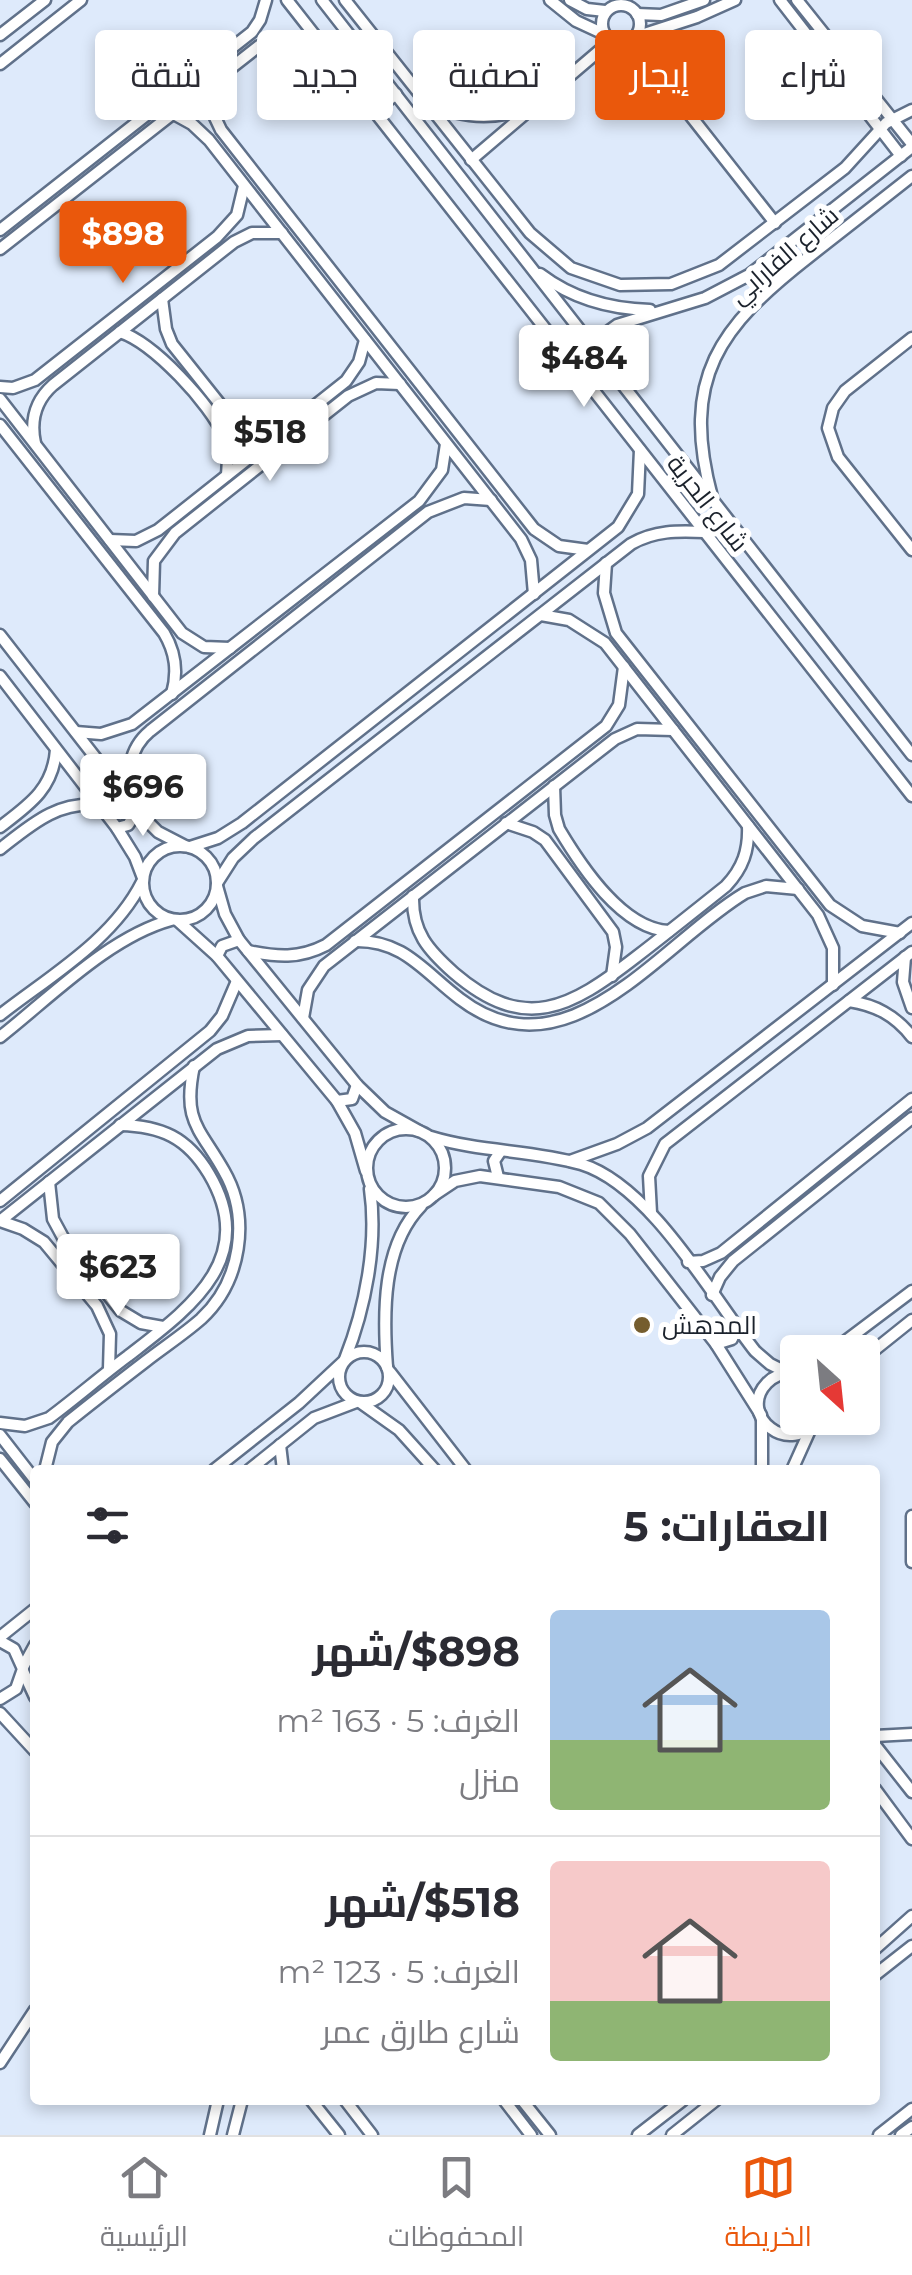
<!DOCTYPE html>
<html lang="ar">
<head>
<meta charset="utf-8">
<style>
	body { margin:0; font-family:Montserrat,Cairo,sans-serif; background:#f7f7f7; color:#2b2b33; direction:rtl; height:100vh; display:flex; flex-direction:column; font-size:38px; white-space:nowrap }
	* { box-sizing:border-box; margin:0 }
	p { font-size:32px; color:#7c7c81 }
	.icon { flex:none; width:55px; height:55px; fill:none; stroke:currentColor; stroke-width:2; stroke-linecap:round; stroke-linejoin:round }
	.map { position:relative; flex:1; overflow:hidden; direction:ltr }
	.drawer { position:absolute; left:30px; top:1465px; width:850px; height:640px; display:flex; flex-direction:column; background:#fff; border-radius:10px; box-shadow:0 5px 15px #0003; direction:rtl }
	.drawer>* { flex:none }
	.guide { position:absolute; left:30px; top:30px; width:852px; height:90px; direction:rtl; display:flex; gap:20px }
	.needle { width:65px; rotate:153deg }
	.fabs { position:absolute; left:780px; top:1335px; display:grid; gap:20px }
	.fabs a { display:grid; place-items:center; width:100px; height:100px; border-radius:10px; background:#fff; box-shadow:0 5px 15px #0003; font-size:50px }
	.price { position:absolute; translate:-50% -85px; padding:0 22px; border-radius:10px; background:#fff; color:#222; font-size:32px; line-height:65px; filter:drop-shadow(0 2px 5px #0008) }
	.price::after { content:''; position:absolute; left:50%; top:60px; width:30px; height:22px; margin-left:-15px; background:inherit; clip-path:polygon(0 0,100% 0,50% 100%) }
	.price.active { background:#ea580c; color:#fff }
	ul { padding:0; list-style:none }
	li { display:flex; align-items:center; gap:30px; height:250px; padding:0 50px }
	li+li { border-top:2px solid #e1e1e2 }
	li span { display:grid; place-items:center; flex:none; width:280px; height:200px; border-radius:10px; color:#555 }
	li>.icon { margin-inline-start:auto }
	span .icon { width:120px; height:120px; fill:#fffc; stroke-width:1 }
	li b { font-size:42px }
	h2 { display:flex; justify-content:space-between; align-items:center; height:120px; padding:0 50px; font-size:42px }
	.pill { padding:0 35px; border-radius:10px; background:#fff; box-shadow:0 5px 15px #0003; font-size:35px; line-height:90px }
	.pill.active { background:#ea580c; color:#fff }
	.dock { display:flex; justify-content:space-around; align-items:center; height:140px; border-top:2px solid #e1e1e2; background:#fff; font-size:28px; color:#7c7c81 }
	.dock a { display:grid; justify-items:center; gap:5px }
	.dock .active { color:#ea580c }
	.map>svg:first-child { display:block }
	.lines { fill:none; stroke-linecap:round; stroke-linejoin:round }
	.minor-casing { stroke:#60718a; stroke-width:15 }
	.minor { stroke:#fff; stroke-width:10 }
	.poi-dot { fill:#755d2e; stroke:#fff; stroke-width:4 }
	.labels { text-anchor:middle; stroke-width:10; stroke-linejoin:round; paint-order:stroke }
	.street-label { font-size:25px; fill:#1b222c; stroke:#fff }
	.poi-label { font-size:25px; fill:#1b222c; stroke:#fff; text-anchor:start }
</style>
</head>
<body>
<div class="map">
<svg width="912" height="2135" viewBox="0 0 912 2135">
	<rect width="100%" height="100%" fill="#deeafb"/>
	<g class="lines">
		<defs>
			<g id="minor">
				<path d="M287,0L912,796"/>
				<path d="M322,0L912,755"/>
				<path d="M345,0L530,233L571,268L620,285L671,284L719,265L845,168L886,123L912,110"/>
				<path d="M550,0L576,21L604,34"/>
				<path d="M570,0L587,9L605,11"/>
				<path d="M780,0L901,156"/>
				<path d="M797,0L912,144"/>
				<circle cx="621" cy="24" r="19"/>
				<path d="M637,14L661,15L704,0"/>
				<path d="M0,35L45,0"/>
				<path d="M635,37L697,17L735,0"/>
				<path d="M631,40L775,223"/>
				<path d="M0,64L81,0"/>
				<path d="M207,86L211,109L221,130L534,529L559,546L588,550"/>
				<path d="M429,101C460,119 494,120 528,108"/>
				<path d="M375,111L396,94"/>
				<path d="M172,113L192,124L209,140L521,539L531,560L534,594"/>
				<path d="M471,160L613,39"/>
				<path d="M0,230L252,32L260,20L266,0"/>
				<path d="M0,249L259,46L280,39L318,40"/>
				<path d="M540,274C573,299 610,309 650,310"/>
				<path d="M162,299L166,329L172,344L227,413L249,429L275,437"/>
				<path d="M120,332C154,343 210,404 224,436C229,449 228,461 227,475"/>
				<path d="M912,338L845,391L833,408L828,428L838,457L912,550"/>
				<path d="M570,359L617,325L705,298L749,275L912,147"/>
				<path d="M0,387L13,388L35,380L217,237L237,215L244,186"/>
				<path d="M0,399L182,633L204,647L230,648"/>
				<path d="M0,425L164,633C176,653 178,672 172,694"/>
				<path d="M35,443C30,420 35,401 53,385L234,242L252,233H282"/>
				<path d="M712,497C680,378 719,327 810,256C844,229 878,203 912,176"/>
				<path d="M110,540L136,541L158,530L346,381L359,362L365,340"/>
				<path d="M606,563L604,593L616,633L830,905L862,926L900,933"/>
				<path d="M153,596L154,561L175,533L348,396L376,383L400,384"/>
				<path d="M541,615L569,620L605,643L818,915L833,948V985"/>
				<path d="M0,635L137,811L158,832L185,846"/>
				<path d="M0,676L117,828L135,857L143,878"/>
				<path d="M76,732L101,734L132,724L419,501L442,470L446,444"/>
				<path d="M554,786L555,815L559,829C581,866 622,929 669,931"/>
				<path d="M130,802C128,775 127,750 150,731L428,512L464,498L491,500"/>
				<path d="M506,823L533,832L545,840L613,932L616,947L612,976"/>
				<path d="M0,827C29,805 53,789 56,750"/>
				<path d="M117,828L128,825L137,811"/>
				<circle cx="180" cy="883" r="37"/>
				<path d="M190,847L218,838L242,823L618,527L638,494L640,450"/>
				<path d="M0,849C32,824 57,801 100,805"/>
				<path d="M217,883L233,858L254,838L631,544C655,530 678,531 705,532"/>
				<path d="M217,886L225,914L239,940L357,1085L385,1112L419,1131"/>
				<path d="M413,896C412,932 428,950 454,973C525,1034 570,1008 636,957C666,934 696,910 726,886C743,868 749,850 748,826"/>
				<path d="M177,920L217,956L337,1101L355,1133L366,1171"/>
				<path d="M355,941C404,940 424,972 460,999C567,1081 660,944 745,893L766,886L798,889"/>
				<path d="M248,951C277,957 299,959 326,945L606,726L619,705L624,667"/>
				<path d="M217,956L222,946L239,940"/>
				<path d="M905,957L903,982L912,1008"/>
				<path d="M849,1001C875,1005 895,1015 912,1037"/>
				<path d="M0,1015C50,976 113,940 142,882"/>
				<path d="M303,1018L308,990L324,966L615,739L637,729L673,730"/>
				<path d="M0,1037C51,997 109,937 171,920"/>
				<path d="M337,1101L352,1099L357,1085"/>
				<circle cx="406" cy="1168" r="39"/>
				<path d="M431,1137C480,1152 532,1150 581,1164C650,1185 711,1295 755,1351L770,1364L788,1373"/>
				<path d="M570,1161L617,1144L647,1128L912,923"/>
				<path d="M498,1177L494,1161L500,1152"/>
				<path d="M49,1182L53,1219L66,1243L121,1311L141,1323L163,1327"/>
				<path d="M434,1195L455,1181L480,1176L559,1187L599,1203L630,1234L716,1344L761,1415"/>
				<path d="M0,1201L210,1031L222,1016L237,981"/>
				<path d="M651,1213L649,1176L665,1144L912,952"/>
				<path d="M0,1221L217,1049L248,1036L282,1035"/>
				<path d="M0,1221L23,1229L44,1242L97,1306L110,1334L109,1369"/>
				<path d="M688,1262L703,1261L721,1253L912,1099"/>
				<path d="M712,1295L720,1277L733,1261L912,1118"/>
				<path d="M716,1344L732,1339L736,1327"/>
				<circle cx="364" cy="1377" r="25"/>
				<path d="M831,1352L912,1291"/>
				<path d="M345,1359C365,1309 378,1244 370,1189"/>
				<path d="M862,1360L912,1320"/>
				<path d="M387,1367C383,1314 382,1246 421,1206"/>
				<path d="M390,1372L466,1470"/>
				<path d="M798,1374C786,1372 776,1374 767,1383C736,1415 791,1460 818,1418"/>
				<path d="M361,1403L399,1430L435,1470"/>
				<path d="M762,1420V1470"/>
				<path d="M0,1423L25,1426L49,1418C76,1398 101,1376 128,1356C187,1310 260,1260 209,1174C187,1137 161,1126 120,1125"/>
				<path d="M0,1435L35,1480"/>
				<path d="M280,1445L283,1470"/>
				<path d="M0,1459L35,1503"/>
				<path d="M45,1470L52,1442L68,1422C94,1401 120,1381 146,1361C164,1347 184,1334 201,1319C241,1282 251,1218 224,1171C200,1128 182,1122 194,1066"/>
				<path d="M214,1470L299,1403L344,1361"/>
				<path d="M249,1470L314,1418L356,1402"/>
				<path d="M792,1470L810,1430"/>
				<path d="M912,1516V1562"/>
				<path d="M0,1637L35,1609"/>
				<path d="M0,1641L14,1649L23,1669L16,1689L0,1699"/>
				<path d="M23,1667L35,1645"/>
				<path d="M23,1671L35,1697"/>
				<path d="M0,1713L35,1751"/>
				<path d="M875,1736L912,1734"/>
				<path d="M875,1745L912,1792"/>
				<path d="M875,1789L912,1839"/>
				<path d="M875,1949L912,1916"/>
				<path d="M875,1975L912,1946"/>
				<path d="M0,2063L35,2010"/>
				<path d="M311,2100L339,2135"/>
				<path d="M345,2100L372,2135"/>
				<path d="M504,2100L531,2135"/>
				<path d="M522,2100L550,2135"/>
				<path d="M210,2135L218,2100"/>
				<path d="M233,2135L242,2100"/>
				<path d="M638,2135L683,2100"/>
				<path d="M672,2135L716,2100"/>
				<path d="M879,2135L912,2109"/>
				<path d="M901,2135L912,2127"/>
			</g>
		</defs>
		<use href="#minor" class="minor-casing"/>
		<use href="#minor" class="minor"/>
	</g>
	<circle class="poi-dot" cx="642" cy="1325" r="10"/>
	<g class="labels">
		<g class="street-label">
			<text transform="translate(784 255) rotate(-41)" y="9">شارع الفارابي</text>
			<text transform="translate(708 503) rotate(52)" y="9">شارع الحرية</text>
		</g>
		<g class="poi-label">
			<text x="662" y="1334">المدهش</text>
		</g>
	</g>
</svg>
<div class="fabs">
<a><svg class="needle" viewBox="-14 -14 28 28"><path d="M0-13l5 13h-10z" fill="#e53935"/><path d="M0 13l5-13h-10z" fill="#7c7c81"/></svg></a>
</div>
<b class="price active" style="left:123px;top:286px">$898</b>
<b class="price" style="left:584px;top:410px">$484</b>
<b class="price" style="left:270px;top:484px">$518</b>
<b class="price" style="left:143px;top:839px">$696</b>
<b class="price" style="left:118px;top:1319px">$623</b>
<div class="guide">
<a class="pill">شراء</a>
<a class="pill active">إيجار</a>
<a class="pill">تصفية</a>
<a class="pill">جديد</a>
<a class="pill">شقة</a>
</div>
<section class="drawer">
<h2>العقارات: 5<svg class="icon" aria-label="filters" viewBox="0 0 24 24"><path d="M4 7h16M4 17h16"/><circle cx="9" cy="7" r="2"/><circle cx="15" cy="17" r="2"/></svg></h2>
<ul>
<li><span style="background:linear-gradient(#a9c7e8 65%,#8fb573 0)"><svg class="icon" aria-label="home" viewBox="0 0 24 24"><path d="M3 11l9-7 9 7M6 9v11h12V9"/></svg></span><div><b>$898/شهر</b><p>الغرف: 5 · 163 m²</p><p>منزل</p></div></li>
<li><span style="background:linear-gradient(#f6c9c9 70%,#8fb573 0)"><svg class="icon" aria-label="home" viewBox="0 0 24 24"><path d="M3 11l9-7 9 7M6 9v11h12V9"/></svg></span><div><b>$518/شهر</b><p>الغرف: 5 · 123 m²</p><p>شارع طارق عمر</p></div></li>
</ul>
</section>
</div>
<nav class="dock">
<a class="active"><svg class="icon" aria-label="map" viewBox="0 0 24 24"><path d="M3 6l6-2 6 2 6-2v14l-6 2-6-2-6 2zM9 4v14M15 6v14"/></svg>الخريطة</a>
<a><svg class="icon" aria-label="saved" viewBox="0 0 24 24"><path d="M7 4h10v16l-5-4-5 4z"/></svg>المحفوظات</a>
<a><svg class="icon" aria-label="home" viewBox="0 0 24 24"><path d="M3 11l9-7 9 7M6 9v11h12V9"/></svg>الرئيسية</a>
</nav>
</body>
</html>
